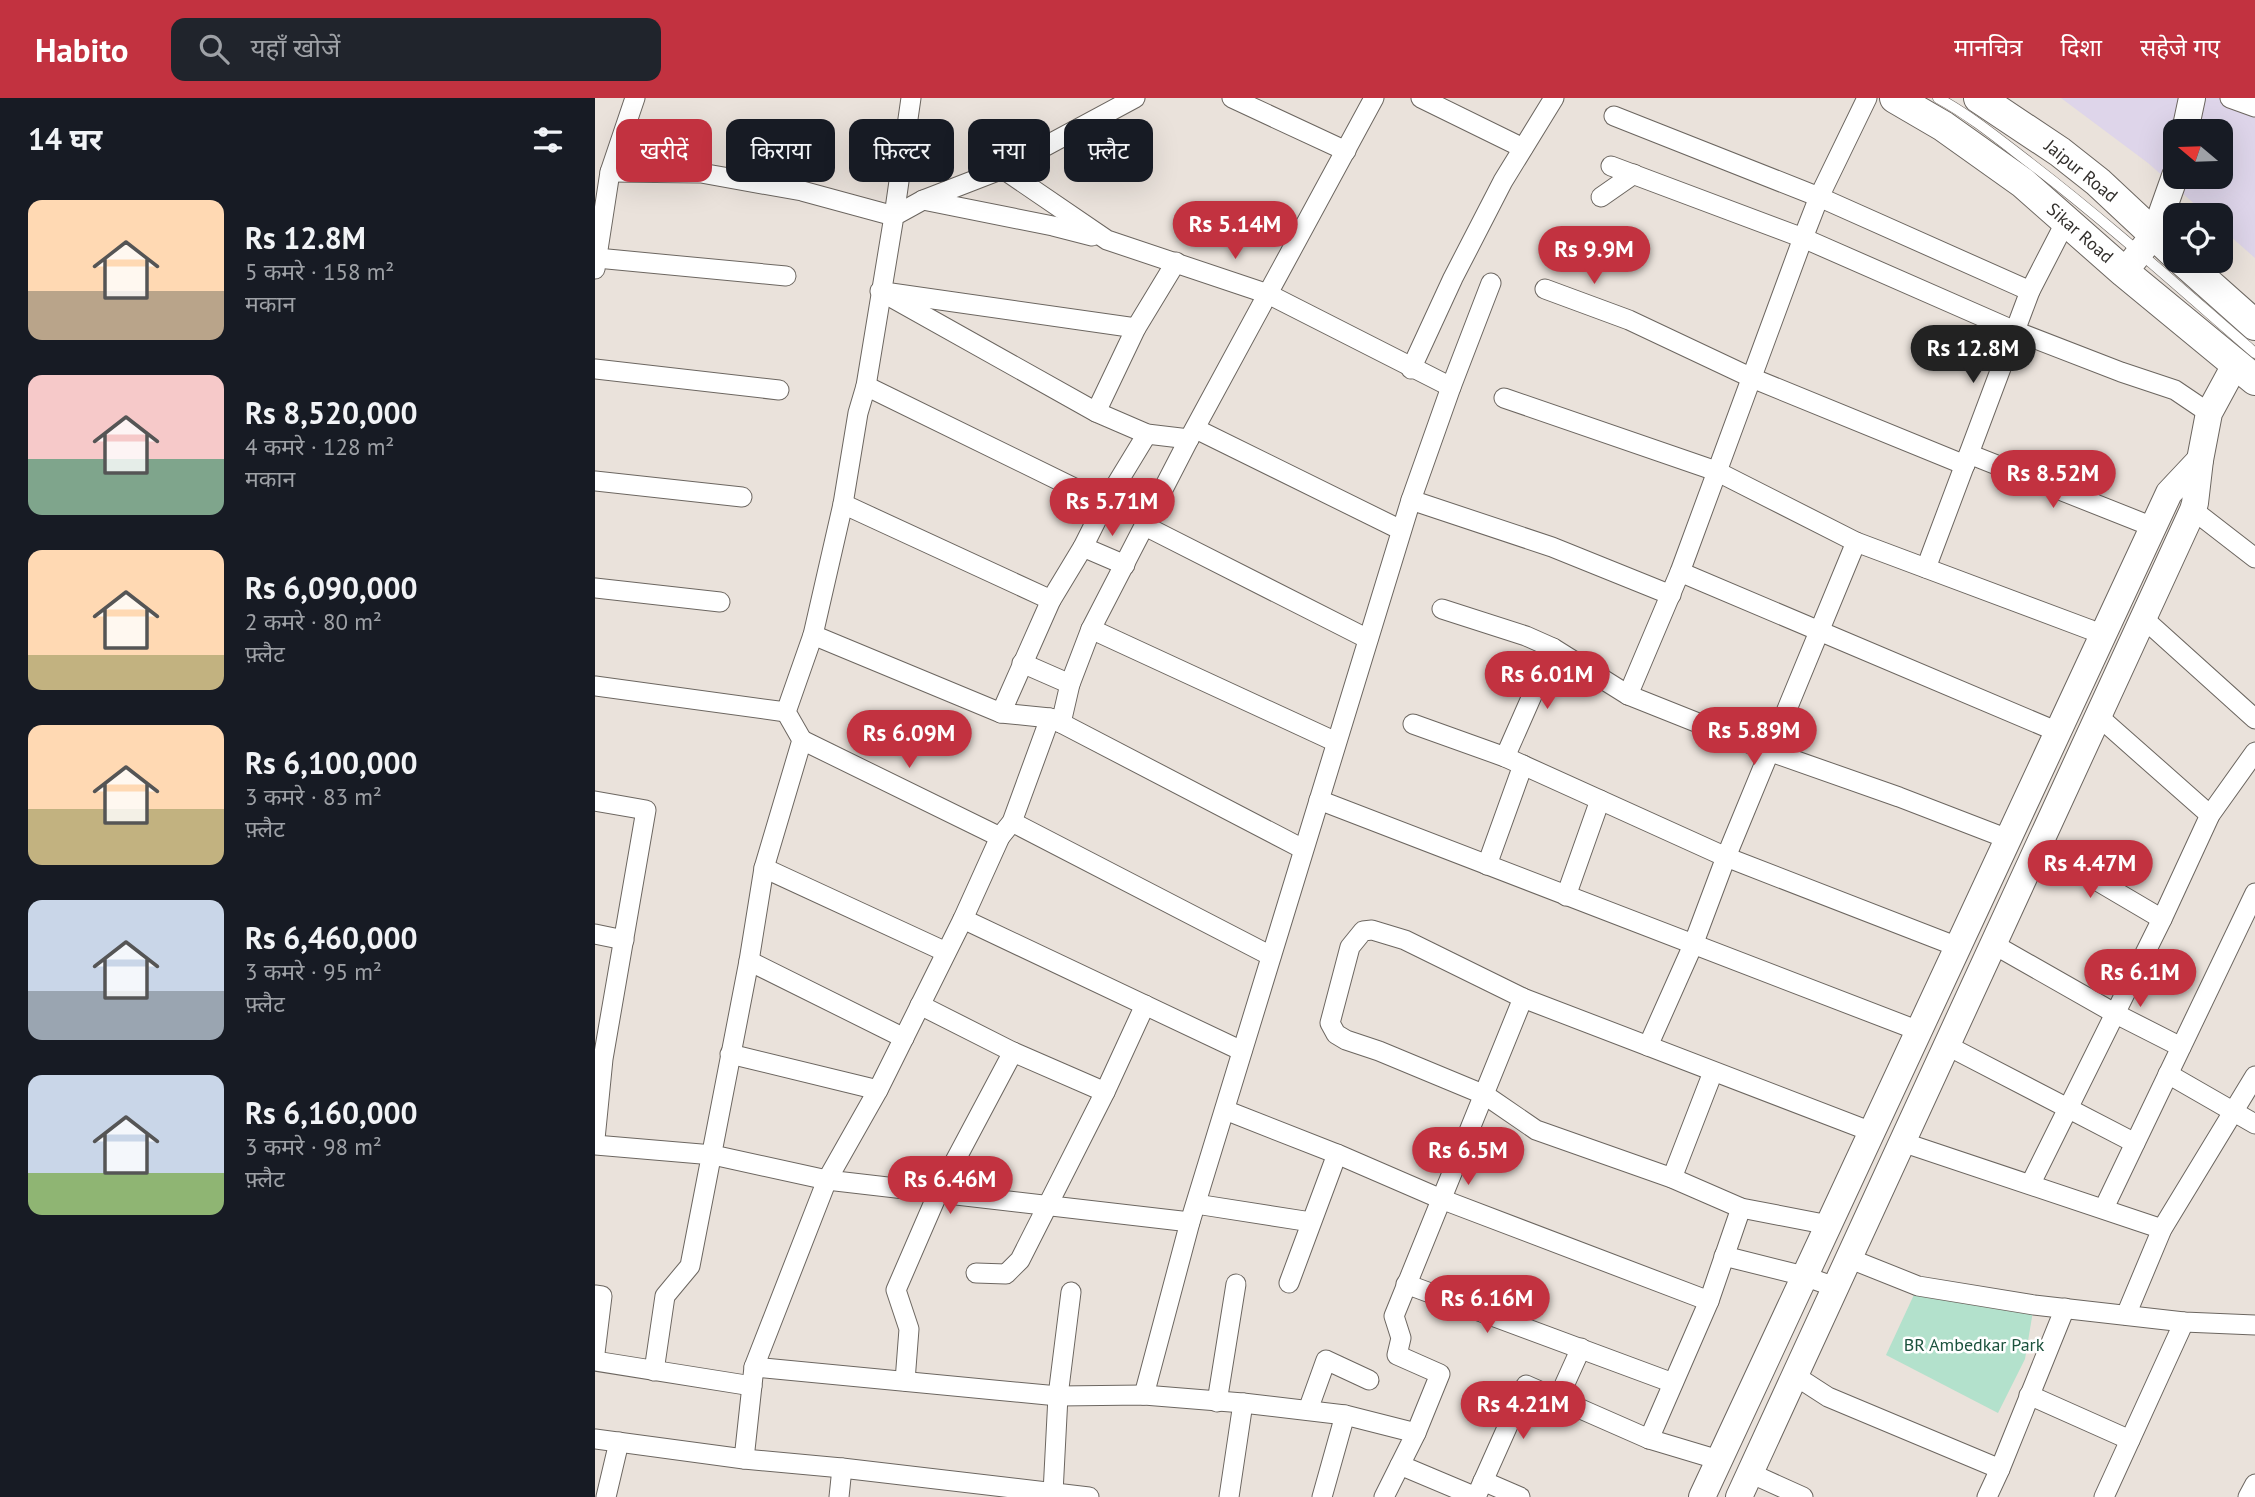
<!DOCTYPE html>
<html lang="hi">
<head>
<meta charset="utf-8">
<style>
	body { margin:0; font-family:"PT Sans","Noto Sans Devanagari",sans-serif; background:#20242c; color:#f1f3f6; height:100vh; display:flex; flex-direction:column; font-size:26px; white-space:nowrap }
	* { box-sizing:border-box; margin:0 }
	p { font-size:23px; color:#9ea1a6 }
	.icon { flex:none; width:38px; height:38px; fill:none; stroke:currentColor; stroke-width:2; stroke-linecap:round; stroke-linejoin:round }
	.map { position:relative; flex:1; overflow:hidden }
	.details { display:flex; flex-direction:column; background:#171b24; width:595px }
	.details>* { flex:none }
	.hud { position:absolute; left:21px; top:21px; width:665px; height:63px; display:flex; gap:14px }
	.needle { width:46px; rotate:289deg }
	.controls { position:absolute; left:1568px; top:21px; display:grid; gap:14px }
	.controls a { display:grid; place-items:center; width:70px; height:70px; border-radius:14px; background:#171b24; box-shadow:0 7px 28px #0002; font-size:35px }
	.price { position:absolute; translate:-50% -60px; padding:0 16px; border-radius:24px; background:#c23240; color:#fff; font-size:23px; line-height:46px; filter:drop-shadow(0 2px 4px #0008) }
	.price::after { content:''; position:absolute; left:50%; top:42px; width:21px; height:16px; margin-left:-10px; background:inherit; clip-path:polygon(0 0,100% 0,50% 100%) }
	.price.active { background:#222; color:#fff }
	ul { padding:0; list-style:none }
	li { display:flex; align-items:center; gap:21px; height:175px; padding:0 28px }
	li span { display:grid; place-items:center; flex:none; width:196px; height:140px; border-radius:14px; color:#555 }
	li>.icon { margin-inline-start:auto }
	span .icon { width:84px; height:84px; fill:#fffc; stroke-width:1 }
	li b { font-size:30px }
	h2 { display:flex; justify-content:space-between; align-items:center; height:84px; padding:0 28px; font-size:30px }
	.chip { padding:0 24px; border-radius:14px; background:#171b24; box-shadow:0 7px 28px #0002; font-size:24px; line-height:63px }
	.chip.active { background:#c23240; color:#fff }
	header { display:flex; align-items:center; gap:42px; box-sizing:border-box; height:98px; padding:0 35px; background:#c23240; color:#fff }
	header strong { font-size:33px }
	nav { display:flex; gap:38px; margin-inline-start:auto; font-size:24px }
	.search { width:490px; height:63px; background:#20242c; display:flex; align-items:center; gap:18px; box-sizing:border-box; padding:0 24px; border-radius:14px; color:#9ea1a6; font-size:26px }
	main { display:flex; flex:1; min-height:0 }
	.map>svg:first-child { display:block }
	.industrial { fill:#ded5ea; fill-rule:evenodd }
	.green { fill:#b3e1cc }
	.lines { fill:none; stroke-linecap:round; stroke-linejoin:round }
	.lane-casing { stroke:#6c6660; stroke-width:11 }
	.street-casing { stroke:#6c6660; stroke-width:21 }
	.secondary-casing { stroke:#6c6660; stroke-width:28 }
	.primary-casing { stroke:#6c6660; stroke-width:32 }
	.lane { stroke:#fff; stroke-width:10 }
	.street { stroke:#fff; stroke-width:19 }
	.secondary { stroke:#fff; stroke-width:26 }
	.primary { stroke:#fff; stroke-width:30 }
	.labels { text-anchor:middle; stroke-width:5; stroke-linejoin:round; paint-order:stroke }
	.street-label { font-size:18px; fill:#322f2c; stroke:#fff }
	.park-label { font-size:18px; fill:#1c523d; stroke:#fff }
</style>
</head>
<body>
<header>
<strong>Habito</strong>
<div class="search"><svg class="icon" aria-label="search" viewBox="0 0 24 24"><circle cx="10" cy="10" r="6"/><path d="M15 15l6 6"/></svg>यहाँ खोजें</div>
<nav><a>मानचित्र</a><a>दिशा</a><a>सहेजे गए</a></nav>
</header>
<main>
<section class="details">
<h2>14 घर<svg class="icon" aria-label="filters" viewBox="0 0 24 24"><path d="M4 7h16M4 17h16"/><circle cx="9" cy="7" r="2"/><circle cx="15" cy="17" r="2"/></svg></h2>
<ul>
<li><span style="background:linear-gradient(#ffd9b3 65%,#b9a48a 0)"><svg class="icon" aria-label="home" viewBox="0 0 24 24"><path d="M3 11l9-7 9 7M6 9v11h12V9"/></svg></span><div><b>Rs 12.8M</b><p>5 कमरे · 158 m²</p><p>मकान</p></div></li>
<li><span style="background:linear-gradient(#f6c9c9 60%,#7fa58c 0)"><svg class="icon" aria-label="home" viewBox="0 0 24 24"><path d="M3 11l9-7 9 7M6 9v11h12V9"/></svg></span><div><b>Rs 8,520,000</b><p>4 कमरे · 128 m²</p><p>मकान</p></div></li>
<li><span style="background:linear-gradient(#ffd9b3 75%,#c2b280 0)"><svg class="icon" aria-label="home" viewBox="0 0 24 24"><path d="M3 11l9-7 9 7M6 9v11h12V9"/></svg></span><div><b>Rs 6,090,000</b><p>2 कमरे · 80 m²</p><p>फ़्लैट</p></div></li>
<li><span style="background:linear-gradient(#ffd9b3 60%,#c2b280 0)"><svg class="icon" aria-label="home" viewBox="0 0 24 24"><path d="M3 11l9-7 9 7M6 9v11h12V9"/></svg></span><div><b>Rs 6,100,000</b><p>3 कमरे · 83 m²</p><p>फ़्लैट</p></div></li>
<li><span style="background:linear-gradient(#c9d6e8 65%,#9aa5b1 0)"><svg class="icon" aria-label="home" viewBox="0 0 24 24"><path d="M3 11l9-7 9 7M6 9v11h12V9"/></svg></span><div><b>Rs 6,460,000</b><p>3 कमरे · 95 m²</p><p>फ़्लैट</p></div></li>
<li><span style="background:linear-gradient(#c9d6e8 70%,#8fb573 0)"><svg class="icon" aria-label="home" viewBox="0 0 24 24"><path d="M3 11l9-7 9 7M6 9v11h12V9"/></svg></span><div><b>Rs 6,160,000</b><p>3 कमरे · 98 m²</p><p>फ़्लैट</p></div></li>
</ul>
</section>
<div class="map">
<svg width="1660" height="1399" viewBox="0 0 1660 1399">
	<rect width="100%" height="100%" fill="#eae2db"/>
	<path class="industrial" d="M1466,0H1660V160L1626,130V117H1612L1553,65ZM1580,33H1626V79H1580Z"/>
	<path class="green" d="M1323,1188L1439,1207L1430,1261L1403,1315L1291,1257Z"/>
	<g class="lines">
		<defs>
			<path id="lane" d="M1343,0C1376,18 1405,42 1435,65C1513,125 1586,191 1660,255"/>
			<g id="street">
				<path d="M637,0L751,53"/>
				<path d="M826,0L928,50"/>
				<path d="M1635,0L1660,9"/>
				<path d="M1019,18L1224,99L1435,193"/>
				<path d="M1016,68L1208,140L1420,233L1526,274L1580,292L1614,315"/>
				<path d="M408,71L512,142L673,196L856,289"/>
				<path d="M15,74L106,75L207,93L299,118L316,0"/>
				<path d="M1006,99L1039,76"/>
				<path d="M328,102L458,128L497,138"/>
				<path d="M2,160L191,178"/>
				<path d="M0,171L15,74L40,0"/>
				<path d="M950,191L1034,222L1157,280L1370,367"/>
				<path d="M285,193L501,314L552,336L594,341"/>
				<path d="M296,195L541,230"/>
				<path d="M0,271L184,292"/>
				<path d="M816,271L858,180L908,83L959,0"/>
				<path d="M271,288L510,405"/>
				<path d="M909,300L1121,373L1261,444L1496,532L1509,535"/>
				<path d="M501,314L541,230L581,164"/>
				<path d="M601,331L806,432"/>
				<path d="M1374,356L1558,429"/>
				<path d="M0,383L147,399"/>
				<path d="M816,402L957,449L1076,497"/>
				<path d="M248,406L456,502"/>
				<path d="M1598,412L1660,460"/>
				<path d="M550,428L773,541"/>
				<path d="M488,449L530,467"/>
				<path d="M1331,470L1435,193L1471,123"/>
				<path d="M1085,474L1463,634"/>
				<path d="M0,490L125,504"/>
				<path d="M847,511L931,538L958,550L1033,597L1176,654L1304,699L1413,741"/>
				<path d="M1548,520L1660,621"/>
				<path d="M496,531L741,644"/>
				<path d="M218,537L406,615L455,620"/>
				<path d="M427,565L475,586"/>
				<path d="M0,588L191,614"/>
				<path d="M1033,597L1085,474L1208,140L1224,99L1272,0"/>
				<path d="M406,615L456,502L488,449L510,405L552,336"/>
				<path d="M1503,618L1615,717"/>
				<path d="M466,625L708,751"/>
				<path d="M818,626L910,659L1131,759L1363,849"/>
				<path d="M207,642L405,739"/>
				<path d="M910,659L958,550"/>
				<path d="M724,702L1324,933"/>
				<path d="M0,703L51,712L8,961L0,1041"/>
				<path d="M417,724L676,858"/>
				<path d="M1443,748L1567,821"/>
				<path d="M892,767L928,667"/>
				<path d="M169,770L351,854"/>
				<path d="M971,798L1005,702"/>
				<path d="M368,821L647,953"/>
				<path d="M0,836L29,842"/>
				<path d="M1398,846L1521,916L1586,949"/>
				<path d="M154,863L309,940"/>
				<path d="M325,907L418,954L510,994"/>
				<path d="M1351,947L1540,1045"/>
				<path d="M1053,948L1098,847L1131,759L1261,444"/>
				<path d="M135,956L283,992"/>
				<path d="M1573,976L1660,1026"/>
				<path d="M630,1012L742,1056L846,1101L1114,1203"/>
				<path d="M1307,1044L1567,1131"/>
				<path d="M0,1047L118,1057L232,1082L595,1124"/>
				<path d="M1077,1080L1118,974"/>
				<path d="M1436,1085L1567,821L1615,717L1660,654"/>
				<path d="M601,1106L716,1124"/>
				<path d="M1509,1110L1660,795"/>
				<path d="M1234,1127L1146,1110L1077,1080L941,1032L890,997L784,953L751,942L741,936L735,925L755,849L768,833L777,832L810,842L928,900L1277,1034"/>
				<path d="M1129,1158L1209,1178L1240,1189"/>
				<path d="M1253,1160L1323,1188L1439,1207L1589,1224L1660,1227"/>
				<path d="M381,1175L411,1176L425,1162L510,994L550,907"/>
				<path d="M694,1185L742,1056"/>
				<path d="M811,1186L1078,1285"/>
				<path d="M0,1197L7,1198L0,1255"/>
				<path d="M1531,1217L1567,1131L1660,978"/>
				<path d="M0,1263L157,1288"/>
				<path d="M159,1269L463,1298L549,1297L648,1305L750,1317L821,1335L789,1399"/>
				<path d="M59,1273L70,1198L95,1168L154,863L169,770L207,642L191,614L218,537L248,406L263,315L271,288L299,118L328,102L408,71L540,0"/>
				<path d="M1199,1277L1233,1299L1405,1371"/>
				<path d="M310,1283L314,1231L301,1192L343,1095L418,954"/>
				<path d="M549,1297L595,1124L816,402L856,289L896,185"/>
				<path d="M1434,1297L1535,1342"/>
				<path d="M963,1301L986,1250"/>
				<path d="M622,1304L641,1186"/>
				<path d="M713,1312L731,1262L774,1282"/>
				<path d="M821,1335L845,1276L802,1257L806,1240L799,1218L928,900"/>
				<path d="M0,1341L149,1361L247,1370L494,1399"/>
				<path d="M1054,1341L1114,1203L1146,1110"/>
				<path d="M149,1361L159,1269L232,1082L283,992L368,821L405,739L417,724L455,620L466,625L475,586L496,531L594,341L779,0"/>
				<path d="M805,1367L881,1399"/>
				<path d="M1155,1375L1208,1399"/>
				<path d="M888,1383L925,1399"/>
				<path d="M458,1395L463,1298L476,1194"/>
				<path d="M11,1399L24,1344"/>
				<path d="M244,1399L247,1370"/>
				<path d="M634,1399L648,1305"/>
				<path d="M727,1399L750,1317"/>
				<path d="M881,1399L931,1287L1054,1341L1124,1362"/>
				<path d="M1392,1399L1405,1371L1470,1210"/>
				<path d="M1509,1399L1589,1224"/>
				<path d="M1653,1399L1660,1386"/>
			</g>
			<g id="secondary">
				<path d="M1590,33L1597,0"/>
				<path d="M1529,174L1559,137L1580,78"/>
				<path d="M1107,1399L1574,395L1605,362"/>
				<path d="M1144,1399L1598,412L1600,405L1605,362L1614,315L1640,267"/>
			</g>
			<g id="primary">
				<path d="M1300,0L1348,28L1428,85L1529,174L1660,282"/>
				<path d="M1384,0L1465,54L1503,84L1580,156"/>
				<path d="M1588,163L1660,227"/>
			</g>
		</defs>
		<use href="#lane" class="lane-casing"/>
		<use href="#street" class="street-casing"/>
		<use href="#secondary" class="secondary-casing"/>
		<use href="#primary" class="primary-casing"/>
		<use href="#lane" class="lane"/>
		<use href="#street" class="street"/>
		<use href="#secondary" class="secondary"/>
		<use href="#primary" class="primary"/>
	</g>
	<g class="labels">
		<g class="street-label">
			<text transform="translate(1486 73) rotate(39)" y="6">Jaipur Road</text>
			<text transform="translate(1485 135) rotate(41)" y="6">Sikar Road</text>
		</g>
		<g class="park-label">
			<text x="1379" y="1253">BR Ambedkar Park</text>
		</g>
	</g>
</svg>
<div class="controls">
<a><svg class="needle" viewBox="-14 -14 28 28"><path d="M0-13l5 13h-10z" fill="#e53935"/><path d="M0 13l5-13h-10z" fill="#9ea1a6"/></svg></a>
<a><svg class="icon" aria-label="locate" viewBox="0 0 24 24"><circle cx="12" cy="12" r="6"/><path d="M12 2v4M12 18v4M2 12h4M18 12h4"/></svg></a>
</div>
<b class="price" style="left:640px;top:163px">Rs 5.14M</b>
<b class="price" style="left:999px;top:188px">Rs 9.9M</b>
<b class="price active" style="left:1378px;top:287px">Rs 12.8M</b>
<b class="price" style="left:1458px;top:412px">Rs 8.52M</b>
<b class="price" style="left:517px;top:440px">Rs 5.71M</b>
<b class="price" style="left:952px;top:613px">Rs 6.01M</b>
<b class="price" style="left:1159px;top:669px">Rs 5.89M</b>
<b class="price" style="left:314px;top:672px">Rs 6.09M</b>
<b class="price" style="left:1495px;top:802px">Rs 4.47M</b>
<b class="price" style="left:1545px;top:911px">Rs 6.1M</b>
<b class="price" style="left:873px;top:1089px">Rs 6.5M</b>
<b class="price" style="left:355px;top:1118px">Rs 6.46M</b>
<b class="price" style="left:892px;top:1237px">Rs 6.16M</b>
<b class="price" style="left:928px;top:1343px">Rs 4.21M</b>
<div class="hud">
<a class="chip active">खरीदें</a>
<a class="chip">किराया</a>
<a class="chip">फ़िल्टर</a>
<a class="chip">नया</a>
<a class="chip">फ़्लैट</a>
</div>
</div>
</main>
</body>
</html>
